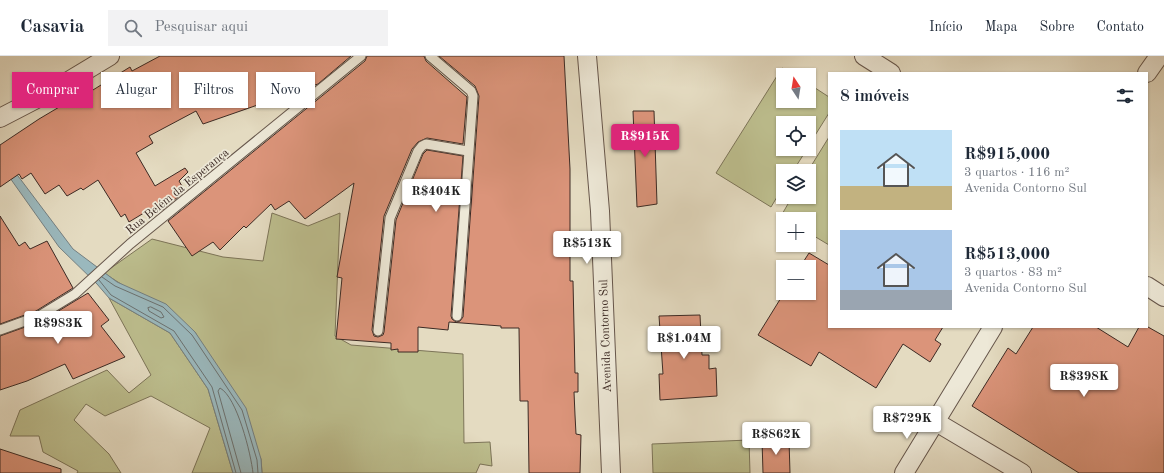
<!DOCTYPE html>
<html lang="pt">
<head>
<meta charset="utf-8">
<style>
	body { margin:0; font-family:"Old Standard TT",serif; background:#f2f2f3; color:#1f2937; height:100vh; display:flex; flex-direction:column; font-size:15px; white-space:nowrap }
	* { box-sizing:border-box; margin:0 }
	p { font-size:13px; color:#747a83 }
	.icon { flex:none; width:22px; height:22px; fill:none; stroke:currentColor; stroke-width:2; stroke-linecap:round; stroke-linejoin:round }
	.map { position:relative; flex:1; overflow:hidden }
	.details { position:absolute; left:828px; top:16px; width:320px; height:256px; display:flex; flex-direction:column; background:#fff; border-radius:0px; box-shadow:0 1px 3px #0004 }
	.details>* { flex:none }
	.guide { position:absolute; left:12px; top:16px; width:380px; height:36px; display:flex; gap:8px }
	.needle { width:26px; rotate:348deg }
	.fabs { position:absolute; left:776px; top:12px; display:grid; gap:8px }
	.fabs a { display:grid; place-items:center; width:40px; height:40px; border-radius:0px; background:#fff; box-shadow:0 1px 3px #0004; font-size:20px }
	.price { position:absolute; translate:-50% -34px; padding:0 9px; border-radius:4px; background:#fff; color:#222; font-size:13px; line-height:26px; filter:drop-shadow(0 1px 2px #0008) }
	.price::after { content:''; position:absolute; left:50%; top:24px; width:12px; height:9px; margin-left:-6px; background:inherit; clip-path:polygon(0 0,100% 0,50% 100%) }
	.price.current { background:#db2777; color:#fff }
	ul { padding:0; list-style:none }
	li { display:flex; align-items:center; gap:12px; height:100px; padding:0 12px }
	li span { display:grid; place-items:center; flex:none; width:112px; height:80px; border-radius:0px; color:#555 }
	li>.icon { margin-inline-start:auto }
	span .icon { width:48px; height:48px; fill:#fffc; stroke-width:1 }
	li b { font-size:17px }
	h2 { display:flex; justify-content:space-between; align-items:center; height:48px; padding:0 12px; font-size:17px }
	.pill { padding:0 14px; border-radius:0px; background:#fff; box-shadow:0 1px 3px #0004; font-size:14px; line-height:36px }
	.pill.current { background:#db2777; color:#fff }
	header { display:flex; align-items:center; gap:24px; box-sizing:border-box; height:56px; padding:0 20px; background:#fff; border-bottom:1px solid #e0e1e3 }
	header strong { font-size:19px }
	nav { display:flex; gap:22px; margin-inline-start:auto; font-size:14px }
	.search { width:280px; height:36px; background:#f2f2f3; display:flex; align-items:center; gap:10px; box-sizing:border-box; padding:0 14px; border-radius:0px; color:#747a83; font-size:15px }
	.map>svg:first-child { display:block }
	.green { fill:#bcbd8d; stroke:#7c7458 }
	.water { fill:#9ab8bd; stroke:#747f80 }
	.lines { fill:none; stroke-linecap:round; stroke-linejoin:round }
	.shore { stroke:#6b7170; stroke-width:1 }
	.building { fill:#db947a; stroke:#3c2a24 }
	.service-casing { stroke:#66564b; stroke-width:11 }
	.minor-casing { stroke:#66564b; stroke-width:20 }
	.service { stroke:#ede8d7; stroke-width:9 }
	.minor { stroke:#ede8d7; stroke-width:18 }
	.labels { text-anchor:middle; stroke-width:3.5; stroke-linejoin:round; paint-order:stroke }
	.street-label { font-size:12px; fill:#3c2a24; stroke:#ede8d7 }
</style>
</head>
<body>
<header>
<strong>Casavia</strong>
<div class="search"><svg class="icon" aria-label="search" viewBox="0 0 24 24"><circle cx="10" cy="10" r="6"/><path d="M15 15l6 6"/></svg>Pesquisar aqui</div>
<nav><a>Início</a><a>Mapa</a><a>Sobre</a><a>Contato</a></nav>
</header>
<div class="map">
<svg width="1164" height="417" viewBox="0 0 1164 417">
	<rect width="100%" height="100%" fill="#e4dbc1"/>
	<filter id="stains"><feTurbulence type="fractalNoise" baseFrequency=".005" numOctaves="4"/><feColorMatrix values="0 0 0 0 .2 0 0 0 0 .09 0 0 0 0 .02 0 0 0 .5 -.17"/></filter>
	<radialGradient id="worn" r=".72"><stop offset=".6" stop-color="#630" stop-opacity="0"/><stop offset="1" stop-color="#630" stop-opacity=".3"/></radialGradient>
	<g class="green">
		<path d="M782,12L794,19H783V45H809V28L829,41V57L809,89V67H783V93H807L793,115H783V131L771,151L716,117Z"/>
		<path d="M829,81V189L809,177V163H786L781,160L792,141H809L808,115Z"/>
		<path d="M272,157L308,170L340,157L335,280L351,289L463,298L464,387L490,386L492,410L480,408L476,417H262L261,403L195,276L104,217L152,183L223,201L263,205Z"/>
		<path d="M109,242L170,277L208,333L233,417H192L210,372L151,340L105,360L86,348L74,364L109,398L121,417H77L78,415L43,396L39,380H10L20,354L107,314L129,337L151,319Z"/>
		<path d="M749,384L750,417H653L652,388Z"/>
	</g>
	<path class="water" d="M0,96L73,193L117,226L166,248L195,276L246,352L261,403L262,417H233L208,333L170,277L109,242L97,228L59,191L5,115Z"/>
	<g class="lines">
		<g class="shore">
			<path d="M102,221L115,230L163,251L192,279L242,354L257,404L258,417"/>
			<path d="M99,224L111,239L174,275L212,331L236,417"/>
			<path d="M151,251L161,256L164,261L161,262L149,255L148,252Z"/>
			<path d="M241,417L218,335L220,332C237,341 251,398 253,417"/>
		</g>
	</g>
	<g class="building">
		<path d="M160,0H351L318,28L203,68L196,55L149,80L153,87L136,97L155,130L185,112L188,116L179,125L185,135L161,155L157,149L129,166L125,158L121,161L98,124L83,134L81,132L67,140L59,129L45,138L31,117L22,123L19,118L0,131V89L39,63L71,44L72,47L130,11L132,15Z"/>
		<path d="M367,0H424L426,5L467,41L463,88L427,82L418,86L412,93L384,160L372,274L374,280L378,281L383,279L384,276L396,164L423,98L427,94L463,100L451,260L452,263L456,266L460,265L463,261L479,40L475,30L439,0H564L570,113V225H573L575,317H578V336H574L575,359L576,378L581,379L580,417H529L528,345H520L519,272H501V270L449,266L448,274L418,271V296H398V293L391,294V287L336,283L342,222L337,221L354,127L305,163L289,145L275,154L271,148L246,172L244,170L220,194L213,186L192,200L168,165L365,5Z"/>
		<path d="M633,55H654L657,148L637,151Z"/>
		<path d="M0,160L19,190L25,186L30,193L47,185L73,232L36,255L0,268Z"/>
		<path d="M809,197L829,209V271H943L935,284L941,288L930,306L903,288L876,332L819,296L811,310L758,279L784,237H809V211H800Z"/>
		<path d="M88,237L109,264L101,270L125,301L73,323L65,308L27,325L0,334V280L42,265Z"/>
		<path d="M700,259L702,299H709V313L716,312L717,340L660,344L659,318H663L659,260Z"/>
		<path d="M1033,271H1096L1128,291L1139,271H1148L1164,280V417H1079L972,350L1008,292L1016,298Z"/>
		<path d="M762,384H789L790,417H763Z"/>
		<path d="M0,393L61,413V417H0Z"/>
	</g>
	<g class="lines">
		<defs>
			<g id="service">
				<path d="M430,0L471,35L473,40L457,260"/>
				<path d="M0,274L39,260L75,238L130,188L361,0"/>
				<path d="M378,275L390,162L418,95L422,90L426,88L468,95"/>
			</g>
			<g id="minor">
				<path d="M587,0L600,155L611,417"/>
				<path d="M864,0L891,17"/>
				<path d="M1147,17L1159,0"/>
				<path d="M0,62L52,35L110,0"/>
				<path d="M1147,230L1164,241"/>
				<path d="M936,366L1022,417"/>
				<path d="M904,417L993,271"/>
			</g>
		</defs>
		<use href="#service" class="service-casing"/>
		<use href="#minor" class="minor-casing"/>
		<use href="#service" class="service"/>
		<use href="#minor" class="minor"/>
	</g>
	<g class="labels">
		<g class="street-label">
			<text transform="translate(177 135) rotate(-39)" y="4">Rua Belém da Esperança</text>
			<text transform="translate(605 280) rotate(-92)" y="4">Avenida Contorno Sul</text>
		</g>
	</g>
	<rect width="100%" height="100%" filter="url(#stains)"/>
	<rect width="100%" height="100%" fill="url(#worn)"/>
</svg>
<div class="fabs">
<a><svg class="needle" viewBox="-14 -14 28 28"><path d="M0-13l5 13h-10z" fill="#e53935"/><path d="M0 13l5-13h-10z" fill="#747a83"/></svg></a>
<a><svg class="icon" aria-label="locate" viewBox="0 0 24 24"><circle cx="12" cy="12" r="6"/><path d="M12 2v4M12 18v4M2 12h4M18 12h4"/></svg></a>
<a><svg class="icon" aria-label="layers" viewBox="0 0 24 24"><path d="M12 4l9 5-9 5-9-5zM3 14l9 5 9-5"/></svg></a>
<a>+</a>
<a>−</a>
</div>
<b class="price current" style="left:645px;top:102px">R$915K</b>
<b class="price" style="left:436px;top:157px">R$404K</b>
<b class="price" style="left:587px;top:209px">R$513K</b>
<b class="price" style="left:58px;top:289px">R$983K</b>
<b class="price" style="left:684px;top:304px">R$1.04M</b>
<b class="price" style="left:1084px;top:342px">R$398K</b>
<b class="price" style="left:907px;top:384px">R$729K</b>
<b class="price" style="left:776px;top:400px">R$862K</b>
<div class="guide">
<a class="pill current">Comprar</a>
<a class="pill">Alugar</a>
<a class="pill">Filtros</a>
<a class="pill">Novo</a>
</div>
<section class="details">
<h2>8 imóveis<svg class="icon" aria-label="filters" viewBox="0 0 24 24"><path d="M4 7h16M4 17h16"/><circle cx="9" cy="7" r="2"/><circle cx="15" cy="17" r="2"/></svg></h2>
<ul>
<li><span style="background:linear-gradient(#bfe0f5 70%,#c2b280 0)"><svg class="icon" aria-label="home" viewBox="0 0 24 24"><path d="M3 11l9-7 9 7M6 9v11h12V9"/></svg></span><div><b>R$915,000</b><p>3 quartos · 116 m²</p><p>Avenida Contorno Sul</p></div></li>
<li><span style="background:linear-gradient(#a9c7e8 75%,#9aa5b1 0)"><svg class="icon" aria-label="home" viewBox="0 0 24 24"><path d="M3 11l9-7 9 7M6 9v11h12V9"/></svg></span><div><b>R$513,000</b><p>3 quartos · 83 m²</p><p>Avenida Contorno Sul</p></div></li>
</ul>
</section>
</div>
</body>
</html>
